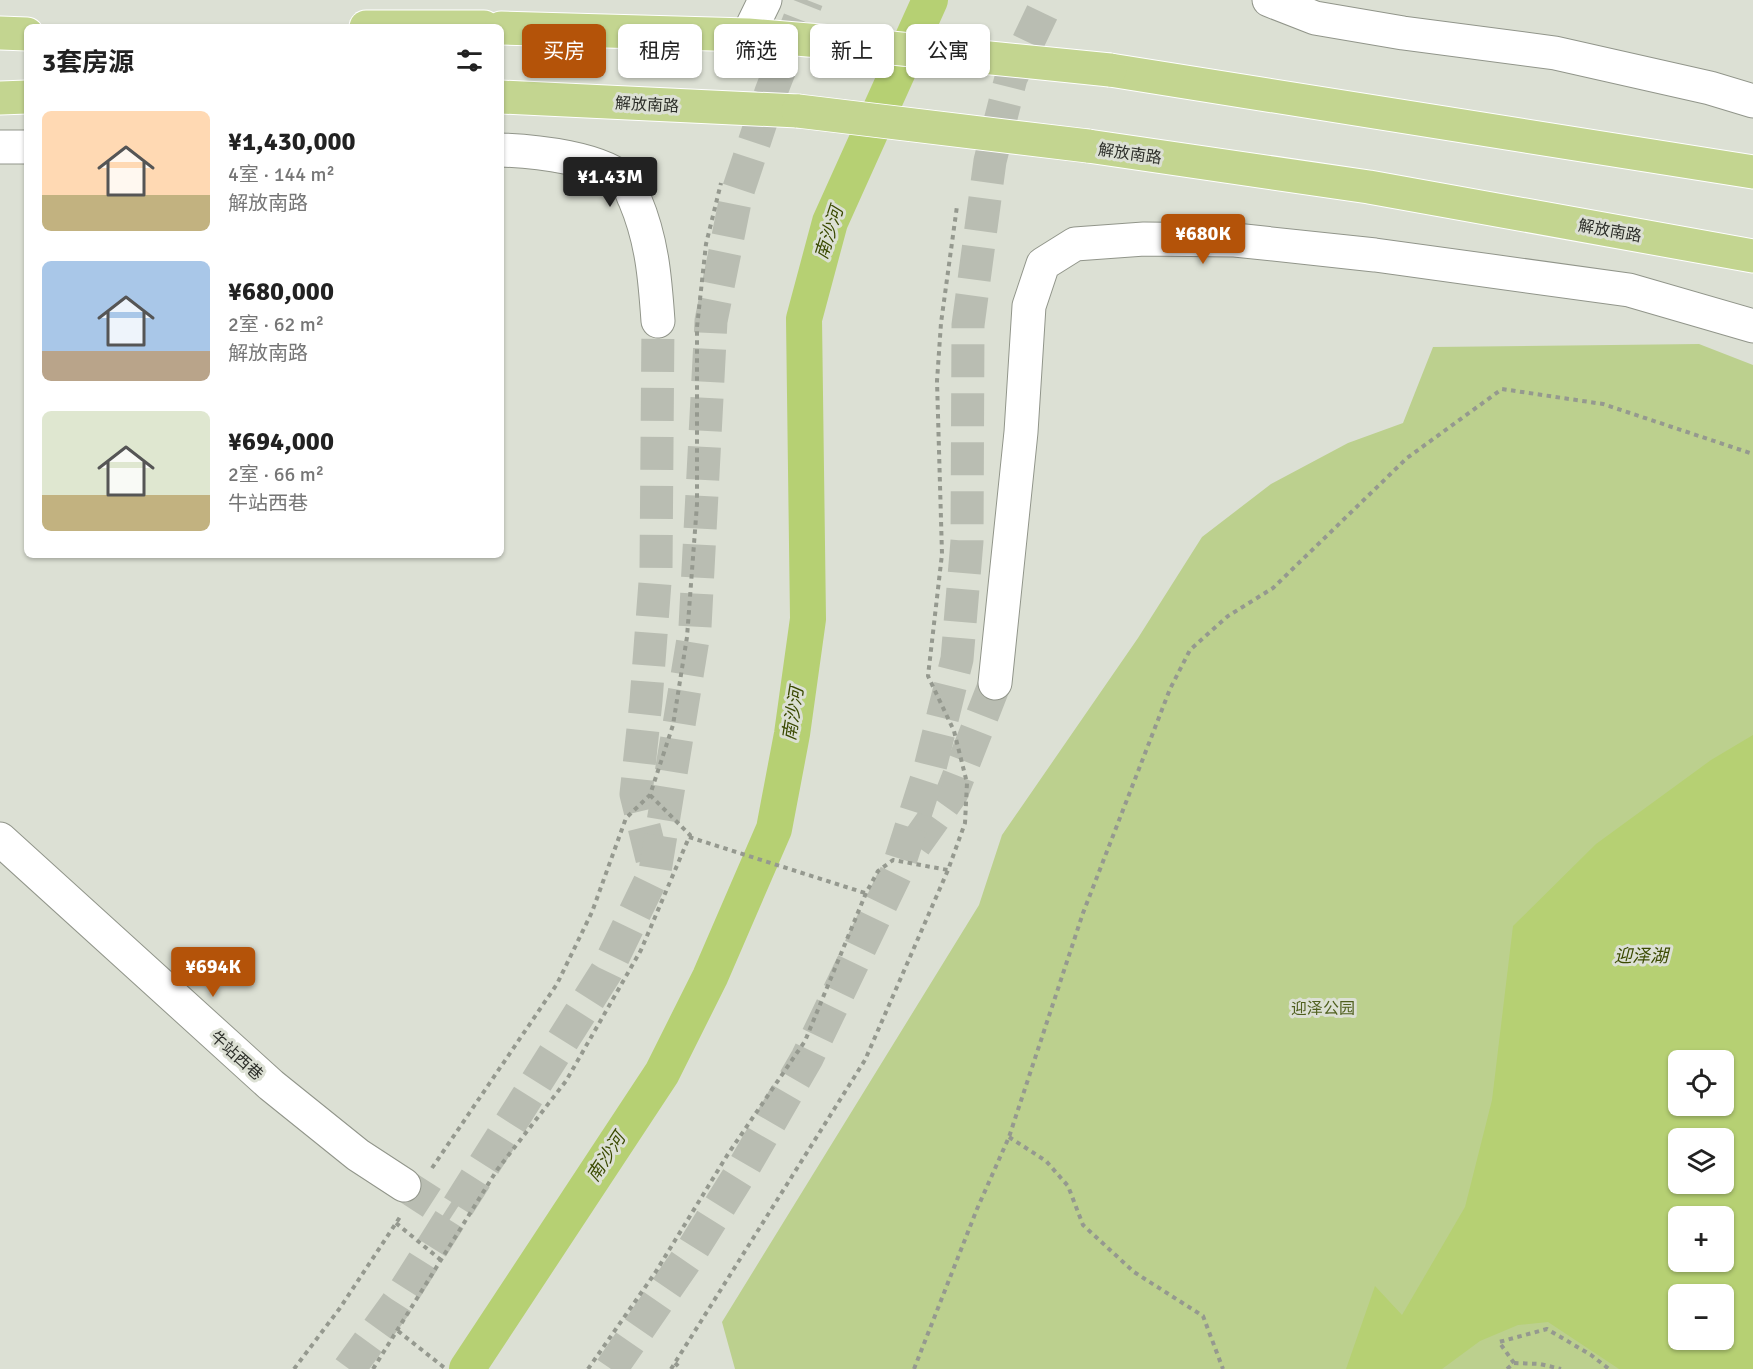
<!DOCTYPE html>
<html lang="zh">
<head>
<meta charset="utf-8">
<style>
	body { margin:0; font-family:Signika,"Noto Sans SC",sans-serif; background:#f2f2f2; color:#222; height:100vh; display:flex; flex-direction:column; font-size:22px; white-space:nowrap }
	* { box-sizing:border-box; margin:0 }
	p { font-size:20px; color:#767676 }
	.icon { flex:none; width:33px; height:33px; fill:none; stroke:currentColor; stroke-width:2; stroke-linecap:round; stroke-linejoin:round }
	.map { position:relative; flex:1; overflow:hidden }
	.sheet { position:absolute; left:24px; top:24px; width:480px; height:534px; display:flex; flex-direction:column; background:#fff; border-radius:9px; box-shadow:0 2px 4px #0004 }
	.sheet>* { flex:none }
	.guide { position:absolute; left:522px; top:24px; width:570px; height:54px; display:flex; gap:12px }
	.fabs { position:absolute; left:1668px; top:1050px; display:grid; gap:12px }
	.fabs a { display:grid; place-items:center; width:66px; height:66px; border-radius:9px; background:#fff; box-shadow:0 2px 4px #0004; font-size:30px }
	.price { position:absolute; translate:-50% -51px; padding:0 14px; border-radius:6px; background:#b45309; color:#fff; font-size:20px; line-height:39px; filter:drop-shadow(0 2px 3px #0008) }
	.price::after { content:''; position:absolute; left:50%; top:36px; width:18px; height:14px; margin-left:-9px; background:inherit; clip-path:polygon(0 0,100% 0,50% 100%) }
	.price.selected { background:#222; color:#fff }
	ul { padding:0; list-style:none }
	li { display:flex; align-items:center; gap:18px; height:150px; padding:0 18px }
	li span { display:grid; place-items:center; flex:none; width:168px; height:120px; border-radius:9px; color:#555 }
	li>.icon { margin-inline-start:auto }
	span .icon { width:72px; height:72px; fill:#fffc; stroke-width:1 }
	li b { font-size:26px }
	h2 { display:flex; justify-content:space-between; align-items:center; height:72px; padding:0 18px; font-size:26px }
	.pill { padding:0 21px; border-radius:9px; background:#fff; box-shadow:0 2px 4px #0004; font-size:21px; line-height:54px }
	.pill.selected { background:#b45309; color:#fff }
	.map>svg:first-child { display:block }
	.green { fill:#bcd08e; fill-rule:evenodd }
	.water { fill:#b6d073; fill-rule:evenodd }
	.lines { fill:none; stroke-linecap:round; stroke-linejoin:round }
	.canal { stroke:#b6d073; stroke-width:36 }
	.minor-tunnel { stroke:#b9bdb2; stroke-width:33; stroke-dasharray:33 16; stroke-linecap:butt }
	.tertiary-tunnel { stroke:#b9bdb2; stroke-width:33; stroke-dasharray:33 16; stroke-linecap:butt }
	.minor-casing { stroke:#91958a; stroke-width:35 }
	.tertiary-casing { stroke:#91958a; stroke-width:35 }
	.primary-casing { stroke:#fff; stroke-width:35 }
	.path { stroke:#95998f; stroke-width:4; stroke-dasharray:4.5 4.5; stroke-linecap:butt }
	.minor { stroke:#fff; stroke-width:33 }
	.tertiary { stroke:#fff; stroke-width:33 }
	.primary { stroke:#c3d590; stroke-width:33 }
	.primary-bridge-casing { stroke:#fff; stroke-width:35; stroke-linecap:butt }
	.primary-bridge { stroke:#c3d590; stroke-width:33 }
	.labels { text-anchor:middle; stroke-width:6; stroke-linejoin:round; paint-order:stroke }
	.street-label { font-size:16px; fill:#2e302b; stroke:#dce0d4 }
	.park-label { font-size:16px; fill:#4f5f1e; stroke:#dce0d4 }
	.water-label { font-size:18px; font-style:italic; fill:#3a4900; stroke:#dce0d4 }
</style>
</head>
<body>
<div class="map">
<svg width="1753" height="1369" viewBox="0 0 1753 1369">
	<rect width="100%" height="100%" fill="#dce0d4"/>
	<path class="green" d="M1699,344L1753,365V1369H735L722,1322L979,905L1002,835L1138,638L1202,537L1271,484L1348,443L1403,423L1433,347ZM1678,1060H1724V1106H1678ZM1678,1138H1724V1184H1678ZM1678,1216H1724V1262H1678ZM1678,1294H1724V1340H1678Z"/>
	<path class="water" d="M1753,735V1369H1619L1548,1322L1518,1325L1480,1341L1442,1369H1346L1375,1286L1402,1315L1465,1207L1492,1100L1513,926L1596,844L1711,760ZM1678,1060H1724V1106H1678ZM1678,1138H1724V1184H1678ZM1678,1216H1724V1262H1678ZM1678,1294H1724V1340H1678Z"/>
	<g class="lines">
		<path class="canal" d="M467,1369L662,1073L710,977L774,829L792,734L808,619L804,319L830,222L930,0"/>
		<path class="minor-tunnel" d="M404,1185L452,1216"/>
		<g class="tertiary-tunnel">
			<path d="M915,845L952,793L995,683"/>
			<path d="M652,859L636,794L646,701L656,569L658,321"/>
			<path d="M349,1369L397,1303L606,972L655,871L695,627L711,321L736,197L771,92L807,0"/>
			<path d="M611,1369L688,1257L744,1167L807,1058L897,871L930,768L957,659L967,541L968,325L990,161L1011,78L1048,0"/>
		</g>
		<defs>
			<path id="minor" d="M0,839L271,1085L358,1155L404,1185"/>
			<g id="tertiary">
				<path d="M1269,0L1315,18L1403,33L1555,53L1710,88L1753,101"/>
				<path d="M748,35L765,0"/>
				<path d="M0,147H27"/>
				<path d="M501,150C533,151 605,158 627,183C631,187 632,195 635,200C652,240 655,278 658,321"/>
				<path d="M995,683L1021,432L1029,306L1043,264L1075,244L1144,239L1235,240L1375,255L1629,290L1753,326"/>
			</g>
			<g id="primary">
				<path d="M366,27H484"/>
				<path d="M501,28L748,35L832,42"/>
				<path d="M0,33L27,34"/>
				<path d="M1110,70L1753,172"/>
				<path d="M501,97L798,111"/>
				<path d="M0,98L27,97"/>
				<path d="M1088,146L1369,187L1753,256"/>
			</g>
		</defs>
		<use href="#minor" class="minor-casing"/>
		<use href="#tertiary" class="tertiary-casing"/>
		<use href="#primary" class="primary-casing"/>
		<g class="path">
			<path d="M689,837L865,893"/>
			<path d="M1009,1137L1046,1161L1068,1186L1083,1225L1134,1272L1203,1316L1223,1369"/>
			<path d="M432,1168L557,984L592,912L626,818L650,795L673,725L687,637L697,504V327L706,244L721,183"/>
			<path d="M396,1223L442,1261"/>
			<path d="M398,1331L446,1369"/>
			<path d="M675,1363L681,1369"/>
			<path d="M1514,1363L1540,1364L1561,1369"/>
			<path d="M294,1369L340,1308L400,1217"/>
			<path d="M373,1369L497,1170L566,1081L641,950L690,835L650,795"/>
			<path d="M588,1369L655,1273L728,1154L805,1041L866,893L878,871L893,860L948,870"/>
			<path d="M671,1369L865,1060L948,870L965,823L967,783L954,731L928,676L942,554L937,381L941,323L957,206"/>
			<path d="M914,1369L977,1209L1009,1137L1083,913L1170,689L1190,650L1228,616L1273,588L1407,458L1502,389L1603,404L1753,454"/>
			<path d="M1507,1369L1514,1363L1499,1342L1547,1329L1591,1355L1609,1369"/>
		</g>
		<use href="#minor" class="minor"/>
		<use href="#tertiary" class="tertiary"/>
		<use href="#primary" class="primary"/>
		<defs>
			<g id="primary-bridge">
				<path d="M832,42L1110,70"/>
				<path d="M798,111L1088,146"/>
			</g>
		</defs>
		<use href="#primary-bridge" class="primary-bridge-casing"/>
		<use href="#primary-bridge" class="primary-bridge"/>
	</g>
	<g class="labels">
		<g class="street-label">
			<text transform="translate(647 104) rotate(3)" y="6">解放南路</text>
			<text transform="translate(1130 153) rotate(8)" y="6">解放南路</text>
			<text transform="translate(1610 230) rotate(10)" y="6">解放南路</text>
			<text transform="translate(237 1055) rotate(42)" y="6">牛站西巷</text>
		</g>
		<g class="park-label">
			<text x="1323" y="1014">迎泽公园</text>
		</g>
		<g class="water-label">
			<text transform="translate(829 233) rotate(-72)" y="6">南沙河</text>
			<text transform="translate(793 714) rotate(-81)" y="6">南沙河</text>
			<text x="1641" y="962">迎泽湖</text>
			<text transform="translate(606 1157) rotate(-57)" y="6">南沙河</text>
		</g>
	</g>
</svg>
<div class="fabs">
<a><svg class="icon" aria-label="locate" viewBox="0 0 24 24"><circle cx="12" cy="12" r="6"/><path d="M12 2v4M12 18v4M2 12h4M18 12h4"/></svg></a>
<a><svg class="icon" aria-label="layers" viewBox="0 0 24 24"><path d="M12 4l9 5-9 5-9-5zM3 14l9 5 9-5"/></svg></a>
<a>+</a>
<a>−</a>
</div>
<b class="price selected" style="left:610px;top:208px">¥1.43M</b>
<b class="price" style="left:1203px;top:265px">¥680K</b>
<b class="price" style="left:213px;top:998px">¥694K</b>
<div class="guide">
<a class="pill selected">买房</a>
<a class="pill">租房</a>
<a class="pill">筛选</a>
<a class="pill">新上</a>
<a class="pill">公寓</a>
</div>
<section class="sheet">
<h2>3套房源<svg class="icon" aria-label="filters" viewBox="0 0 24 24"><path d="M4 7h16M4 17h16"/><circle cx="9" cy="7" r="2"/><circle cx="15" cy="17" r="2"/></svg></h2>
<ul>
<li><span style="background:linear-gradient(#ffd9b3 70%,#c2b280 0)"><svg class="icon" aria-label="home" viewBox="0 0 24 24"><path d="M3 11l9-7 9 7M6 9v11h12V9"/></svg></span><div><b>¥1,430,000</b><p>4室 · 144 m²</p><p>解放南路</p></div></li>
<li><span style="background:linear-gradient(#a9c7e8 75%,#b9a48a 0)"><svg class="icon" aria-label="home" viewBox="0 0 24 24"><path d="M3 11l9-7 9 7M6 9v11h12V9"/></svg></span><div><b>¥680,000</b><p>2室 · 62 m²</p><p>解放南路</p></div></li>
<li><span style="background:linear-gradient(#dfe7d0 70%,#c2b280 0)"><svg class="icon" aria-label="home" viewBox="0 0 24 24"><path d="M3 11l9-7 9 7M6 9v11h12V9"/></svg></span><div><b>¥694,000</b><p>2室 · 66 m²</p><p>牛站西巷</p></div></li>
</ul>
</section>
</div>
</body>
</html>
